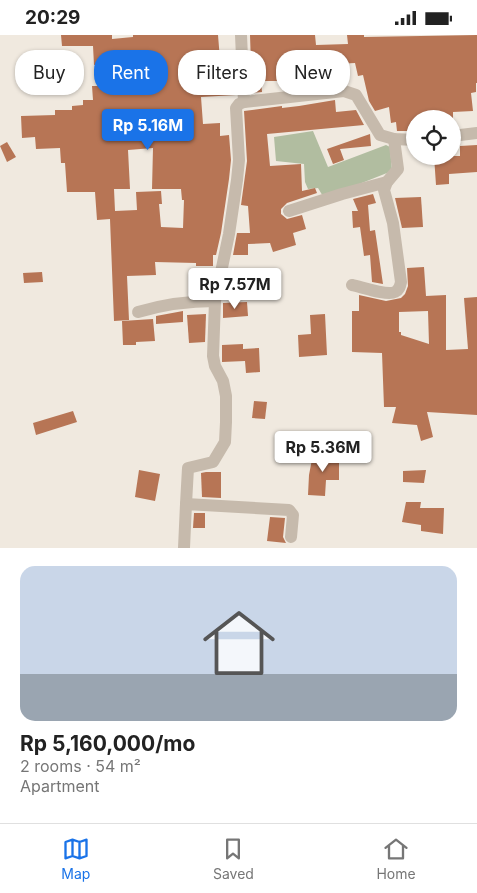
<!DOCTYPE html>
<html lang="en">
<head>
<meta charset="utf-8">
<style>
	body { margin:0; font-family:Inter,sans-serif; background:#f2f2f2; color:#222; height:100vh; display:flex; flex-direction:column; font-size:19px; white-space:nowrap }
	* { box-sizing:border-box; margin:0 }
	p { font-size:16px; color:#767676 }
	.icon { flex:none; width:28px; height:28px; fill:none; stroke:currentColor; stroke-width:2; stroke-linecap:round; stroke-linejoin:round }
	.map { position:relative; height:513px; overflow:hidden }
	.drawer { display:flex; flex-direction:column; background:#fff; flex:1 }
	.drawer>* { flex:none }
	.banner { position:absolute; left:15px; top:15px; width:448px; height:45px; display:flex; gap:10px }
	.tools { position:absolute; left:406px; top:75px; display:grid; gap:10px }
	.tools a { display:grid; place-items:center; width:55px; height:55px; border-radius:50%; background:#fff; box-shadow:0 1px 4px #0004; font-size:25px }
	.price { position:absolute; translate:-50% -42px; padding:0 11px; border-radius:5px; background:#fff; color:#222; font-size:16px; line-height:32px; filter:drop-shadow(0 1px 2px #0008) }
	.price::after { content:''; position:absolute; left:50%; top:30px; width:15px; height:11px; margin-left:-8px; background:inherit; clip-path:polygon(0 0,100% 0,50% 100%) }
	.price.on { background:#1a73e8; color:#fff }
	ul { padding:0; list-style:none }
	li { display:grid; align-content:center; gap:10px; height:265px; padding:0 20px }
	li+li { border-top:1px solid #e0e0e0 }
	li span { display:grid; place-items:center; height:155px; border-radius:15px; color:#555 }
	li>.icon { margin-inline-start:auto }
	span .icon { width:90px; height:90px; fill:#fffc; stroke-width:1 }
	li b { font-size:21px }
	.tag { padding:0 18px; border-radius:20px; background:#fff; box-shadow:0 1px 4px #0004; font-size:18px; line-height:45px }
	.tag.on { background:#1a73e8; color:#fff }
	.status { display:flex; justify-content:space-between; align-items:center; height:35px; padding:0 25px; background:#fff; direction:ltr }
	.status svg { height:14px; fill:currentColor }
	.tab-bar { display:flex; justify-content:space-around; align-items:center; height:70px; border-top:1px solid #e0e0e0; background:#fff; font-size:14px; color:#767676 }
	.tab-bar a { display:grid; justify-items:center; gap:2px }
	.tab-bar .on { color:#1a73e8 }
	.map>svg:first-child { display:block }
	.green { fill:#b1bda0 }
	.building { fill:#b77555; fill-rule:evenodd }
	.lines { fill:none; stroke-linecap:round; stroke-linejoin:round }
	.minor { stroke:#c6baac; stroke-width:12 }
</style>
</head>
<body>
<div class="status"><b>20:29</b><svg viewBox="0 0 49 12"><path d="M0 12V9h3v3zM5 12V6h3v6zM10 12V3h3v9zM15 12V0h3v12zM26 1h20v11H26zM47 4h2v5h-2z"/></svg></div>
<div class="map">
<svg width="477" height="513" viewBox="0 0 477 513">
	<rect width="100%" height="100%" fill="#f0e9df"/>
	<path class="green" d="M313,96L328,132L386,110L390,112L392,136L324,163L318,153L308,154L305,147L304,129L276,126L274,102Z"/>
	<g class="building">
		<path d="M61,0H112V4L133,2V0H218L221,37L234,36L236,60L201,62L203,89L220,88V101L229,100L231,125L229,144L221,198L216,220H213V231H196V228L155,227L156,240L127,241L129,285L114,286L110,184L97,185L95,157H67L65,128H61L60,113L36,114L35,102L22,103L21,81L55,80V75H72V71L83,70V65H93L92,51H102L101,29L94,30L93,11H62ZM153,113L152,154H181L182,165H184L183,193L161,192L159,169H162L161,156L136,157L137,175L115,176L114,154H130L128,115Z"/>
		<path d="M250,0H315L316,10L348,9L347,0H364V2L477,0V48H476V57L471,58L473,76L453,77V84H415V86H411L413,96H397L396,87L391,88L389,72L375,76L369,66L363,40L358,41L355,28L318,30L319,43L303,44V35H277L278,46H261L262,57L252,58Z"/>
		<path d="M335,65L336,77L356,75L364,90L267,99L270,131L301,129L302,156L315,153L317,158L287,168L281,174V179L287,184L302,180L306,194L293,198L296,210L273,217L270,208L248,209V220H233L237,198H250L248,171L241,170L247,126L244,76L282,71V73L299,71Z"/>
		<path d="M370,99L371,111L340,114L344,125L333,129L327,114Z"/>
		<path d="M7,107L16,122L7,127L0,111Z"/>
		<path d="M477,110V137L449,139V149L436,150L434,121H460V111Z"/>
		<path d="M373,159L376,168L368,170L370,196L375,195L383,249L372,247L370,220L364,221L360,192L353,193L352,176H358L353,164Z"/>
		<path d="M421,162L423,192L402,193L395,163Z"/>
		<path d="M424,232L426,261L446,260V315L468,314L464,263L477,262V380L427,377L433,402L421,406L417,390L392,388L396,372H384L382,318L352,317V276H359V260L386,266L401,263L405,259L408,251L407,233ZM428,276L429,309L401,300V297H399V277Z"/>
		<path d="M42,237L43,247L24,248L23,238Z"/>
		<path d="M247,267L248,281L223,283V268Z"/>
		<path d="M183,276V287L156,289V281Z"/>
		<path d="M206,279L205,307L189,308L187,280Z"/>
		<path d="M325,279L327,320L299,322L298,300L311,299L310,280Z"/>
		<path d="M153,284L155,306L136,307V310H123L122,286Z"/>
		<path d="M243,309V314L259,313L260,337L246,338L245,326L222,327V310Z"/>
		<path d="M254,366L267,367L265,384L252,383Z"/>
		<path d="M73,376L77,387L36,400L33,388Z"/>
		<path d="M336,400L352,402L349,419L334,418Z"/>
		<path d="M313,419H339V445H326L325,461L308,460L309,440Z"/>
		<path d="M139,435L160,439L155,466L135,462Z"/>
		<path d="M426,435L424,448L403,447V436Z"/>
		<path d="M206,437H221V463L202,462L201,438Z"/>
		<path d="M406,467H421L420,473H444L443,499L421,496V490L402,487Z"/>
		<path d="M194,478H205V493H193Z"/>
		<path d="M270,482L285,483L283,502L286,508L267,506Z"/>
	</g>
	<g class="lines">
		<g class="minor">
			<path d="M241,0L244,67L344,56L356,60L380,100L394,104L415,105"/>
			<path d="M452,101L477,98"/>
			<path d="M289,176L342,159L387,147"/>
			<path d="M352,250C362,252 387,261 395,257C399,255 400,252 401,247L393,188L384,155L387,147L398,134L394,104"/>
			<path d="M138,277C165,269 187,266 215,266"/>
			<path d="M186,469L188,433L213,427L225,407L226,387V361L223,346L215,331L213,321L215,266L229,199L237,145L239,125L236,73L239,69L244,67"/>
			<path d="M184,513L186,469L289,475L293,480L291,502"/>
		</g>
	</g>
</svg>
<div class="tools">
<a><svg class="icon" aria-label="locate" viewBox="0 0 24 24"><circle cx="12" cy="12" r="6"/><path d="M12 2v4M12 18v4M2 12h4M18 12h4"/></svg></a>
</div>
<b class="price on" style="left:148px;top:116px">Rp 5.16M</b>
<b class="price" style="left:235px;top:275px">Rp 7.57M</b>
<b class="price" style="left:323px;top:438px">Rp 5.36M</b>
<div class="banner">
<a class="tag">Buy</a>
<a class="tag on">Rent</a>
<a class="tag">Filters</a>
<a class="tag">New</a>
</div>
</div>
<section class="drawer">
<ul>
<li><span style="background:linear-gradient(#c9d6e8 70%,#9aa5b1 0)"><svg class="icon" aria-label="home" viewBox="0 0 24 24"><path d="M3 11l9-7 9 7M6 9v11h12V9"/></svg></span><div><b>Rp 5,160,000/mo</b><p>2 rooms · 54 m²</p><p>Apartment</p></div></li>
</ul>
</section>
<nav class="tab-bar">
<a class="on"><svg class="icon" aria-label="map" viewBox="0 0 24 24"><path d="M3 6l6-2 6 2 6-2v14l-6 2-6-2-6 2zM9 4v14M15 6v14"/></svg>Map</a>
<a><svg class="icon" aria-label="saved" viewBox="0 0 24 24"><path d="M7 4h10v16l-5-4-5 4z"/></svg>Saved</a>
<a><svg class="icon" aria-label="home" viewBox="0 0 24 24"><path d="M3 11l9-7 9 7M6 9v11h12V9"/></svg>Home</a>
</nav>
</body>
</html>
